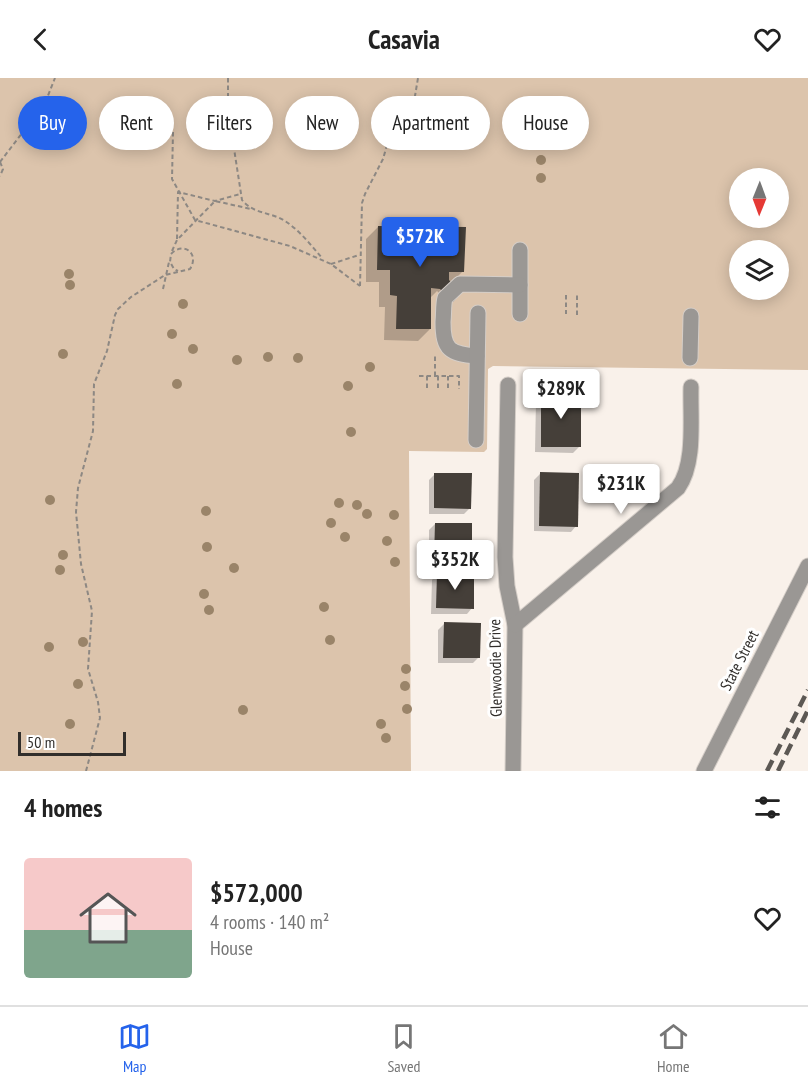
<!DOCTYPE html>
<html lang="en">
<head>
<meta charset="utf-8">
<style>
	body { margin:0; font-family:"PT Sans Narrow",sans-serif; background:#f2f2f2; color:#222; height:100vh; display:flex; flex-direction:column; font-size:22px; white-space:nowrap }
	* { box-sizing:border-box; margin:0 }
	p { font-size:20px; color:#767676 }
	.icon { flex:none; width:33px; height:33px; fill:none; stroke:currentColor; stroke-width:2; stroke-linecap:round; stroke-linejoin:round }
	.map { position:relative; height:693px; overflow:hidden }
	.details { display:flex; flex-direction:column; background:#fff; flex:1 }
	.details>* { flex:none }
	.hud { position:absolute; left:18px; top:18px; width:772px; height:54px; display:flex; gap:12px }
	.needle { width:39px; rotate:181deg }
	.controls { position:absolute; left:729px; top:90px; display:grid; gap:12px }
	.controls a { display:grid; place-items:center; width:60px; height:60px; border-radius:50%; background:#fff; box-shadow:0 3px 15px #0003; font-size:30px }
	.scale { position:absolute; left:18px; bottom:15px; width:108px; box-sizing:border-box; padding-left:6px; border:3px solid #312e2b; border-top:0; font-size:16px; line-height:21px; white-space:nowrap; color:#312e2b; -webkit-text-stroke:4px #fff; paint-order:stroke }
	.price { position:absolute; translate:-50% -51px; padding:0 14px; border-radius:6px; background:#fff; color:#222; font-size:20px; line-height:39px; filter:drop-shadow(0 2px 3px #0008) }
	.price::after { content:''; position:absolute; left:50%; top:36px; width:18px; height:14px; margin-left:-9px; background:inherit; clip-path:polygon(0 0,100% 0,50% 100%) }
	.price.current { background:#2563eb; color:#fff }
	ul { padding:0; list-style:none }
	li { display:flex; align-items:center; gap:18px; height:150px; padding:0 24px }
	li+li { border-top:2px solid #e0e0e0 }
	li span { display:grid; place-items:center; flex:none; width:168px; height:120px; border-radius:6px; color:#555 }
	li>.icon { margin-inline-start:auto }
	span .icon { width:72px; height:72px; fill:#fffc; stroke-width:1 }
	li b { font-size:26px }
	h2 { display:flex; justify-content:space-between; align-items:center; height:72px; padding:0 24px; font-size:26px }
	.chip { padding:0 21px; border-radius:27px; background:#fff; box-shadow:0 3px 15px #0003; font-size:21px; line-height:54px }
	.chip.current { background:#2563eb; color:#fff }
	header { display:flex; justify-content:space-between; align-items:center; height:78px; padding:0 24px; background:#fff; font-size:27px; font-weight:800 }
	.dock { display:flex; justify-content:space-around; align-items:center; height:84px; border-top:2px solid #e0e0e0; background:#fff; font-size:16px; color:#767676 }
	.dock a { display:grid; justify-items:center; gap:3px }
	.dock .current { color:#2563eb }
	.map>svg:first-child { display:block }
	.green { fill:#dcc4ac; fill-rule:evenodd }
	.shadow { fill:#0003 }
	.building { fill:#453f39 }
	.lines { fill:none; stroke-linecap:round; stroke-linejoin:round }
	.minor-casing { stroke:#d5cec8; stroke-width:17 }
	.path { stroke:#8d8883; stroke-width:2; stroke-dasharray:4.5 3; stroke-linecap:butt }
	.minor { stroke:#9a9794; stroke-width:15 }
	.rail { stroke:#5c5854; stroke-width:4.5; stroke-dasharray:12 6; stroke-linecap:butt }
	.tree { fill:#9a8469 }
	.labels { text-anchor:middle; stroke-width:6; stroke-linejoin:round; paint-order:stroke }
	.street-label { font-size:16px; fill:#312e2b; stroke:#fff }
</style>
</head>
<body>
<header><svg class="icon" aria-label="back" viewBox="0 0 24 24"><path d="M15 5l-7 7 7 7"/></svg>Casavia<svg class="icon" aria-label="heart" viewBox="0 0 24 24"><path d="M12 20l-8-8c-3-5 5-10 8-4 3-6 11-1 8 4z"/></svg></header>
<div class="map">
<svg width="808" height="693" viewBox="0 0 808 693">
	<rect width="100%" height="100%" fill="#f9f1ea"/>
	<path class="green" d="M0,0H808V292L493,288L488,291L487,371L484,374L409,373L411,693H0ZM740,100H778V140H740ZM740,172H778V212H740Z"/>
	<g class="shadow">
		<path d="M378,149L463,193L450,206L449,225L437,213L430,220V251L418,263L384,262L385,229H379V204H366V161Z"/>
		<path d="M541,316L579,369L573,375L535,374L536,322Z"/>
		<path d="M435,396L470,430L464,436H429V402Z"/>
		<path d="M540,396L576,448L571,454L534,453V402Z"/>
		<path d="M435,446L470,480L464,486L429,485V452Z"/>
		<path d="M437,496L472,530L467,536H431L432,502Z"/>
		<path d="M444,546L479,579L473,585H438V552Z"/>
	</g>
	<g class="building">
		<path d="M378,148L466,149L464,194H449V202L461,215L453,224L440,211L431,210V251H396L397,218L390,217V192H377Z"/>
		<rect x="541" y="315" width="40" height="54"/>
		<path d="M540,394L579,395L578,449L539,448Z"/>
		<path d="M434,395H472L471,431L434,430Z"/>
		<path d="M435,445H472V480H434Z"/>
		<path d="M437,495H474V531L436,530Z"/>
		<path d="M444,544L481,545L480,580H443Z"/>
	</g>
	<g class="lines">
		<defs>
			<g id="minor">
				<path d="M520,236V172"/>
				<path d="M477,278C450,276 443,272 443,244C444,235 443,227 445,220L460,206L520,207"/>
				<path d="M690,280L691,238"/>
				<path d="M508,307L505,479L507,508L515,547L513,693"/>
				<path d="M476,362L478,235"/>
				<path d="M515,547L678,410C696,385 690,340 691,309"/>
				<path d="M704,693L808,488"/>
			</g>
		</defs>
		<use href="#minor" class="minor-casing"/>
		<g class="path">
			<path d="M228,0V32L242,122C253,136 271,134 285,143C299,152 311,167 322,180"/>
			<path d="M173,54L172,101L195,142L290,168L331,186L360,208"/>
			<path d="M0,84L45,25L55,0"/>
			<path d="M0,84L3,91L0,98"/>
			<path d="M177,161L178,114L215,123L240,116"/>
			<path d="M172,173L177,162L215,123L251,131"/>
			<path d="M331,186L359,177"/>
			<path d="M360,208L362,125L365,116L383,81L393,46L415,18L418,0"/>
			<path d="M163,211L169,184"/>
			<path d="M566,217V236"/>
			<path d="M577,237V217"/>
			<path d="M419,298H459V311"/>
			<path d="M435,298V277"/>
			<path d="M427,310V298"/>
			<path d="M438,310V298"/>
			<path d="M448,310V298"/>
			<path d="M86,693L100,640L98,624L88,591L92,533L81,486L76,434L78,410L93,353L94,306L107,273L115,237L118,231L131,219L165,197L190,191C200,175 183,163 171,176L170,184L174,191L178,193"/>
		</g>
		<use href="#minor" class="minor"/>
		<g class="rail">
			<path d="M767,693L808,612"/>
			<path d="M778,693L808,632"/>
		</g>
	</g>
	<g class="tree">
		<circle cx="541" cy="82" r="5"/>
		<circle cx="541" cy="100" r="5"/>
		<circle cx="69" cy="196" r="5"/>
		<circle cx="70" cy="207" r="5"/>
		<circle cx="183" cy="226" r="5"/>
		<circle cx="172" cy="256" r="5"/>
		<circle cx="193" cy="271" r="5"/>
		<circle cx="63" cy="276" r="5"/>
		<circle cx="268" cy="279" r="5"/>
		<circle cx="298" cy="280" r="5"/>
		<circle cx="237" cy="282" r="5"/>
		<circle cx="370" cy="289" r="5"/>
		<circle cx="177" cy="306" r="5"/>
		<circle cx="348" cy="308" r="5"/>
		<circle cx="351" cy="354" r="5"/>
		<circle cx="50" cy="422" r="5"/>
		<circle cx="339" cy="425" r="5"/>
		<circle cx="357" cy="427" r="5"/>
		<circle cx="206" cy="433" r="5"/>
		<circle cx="367" cy="436" r="5"/>
		<circle cx="394" cy="437" r="5"/>
		<circle cx="331" cy="445" r="5"/>
		<circle cx="345" cy="459" r="5"/>
		<circle cx="387" cy="463" r="5"/>
		<circle cx="207" cy="469" r="5"/>
		<circle cx="63" cy="477" r="5"/>
		<circle cx="395" cy="484" r="5"/>
		<circle cx="234" cy="490" r="5"/>
		<circle cx="60" cy="492" r="5"/>
		<circle cx="204" cy="516" r="5"/>
		<circle cx="324" cy="529" r="5"/>
		<circle cx="209" cy="532" r="5"/>
		<circle cx="330" cy="562" r="5"/>
		<circle cx="83" cy="564" r="5"/>
		<circle cx="49" cy="569" r="5"/>
		<circle cx="406" cy="591" r="5"/>
		<circle cx="78" cy="606" r="5"/>
		<circle cx="405" cy="608" r="5"/>
		<circle cx="407" cy="631" r="5"/>
		<circle cx="243" cy="632" r="5"/>
		<circle cx="70" cy="646" r="5"/>
		<circle cx="381" cy="646" r="5"/>
		<circle cx="386" cy="660" r="5"/>
	</g>
	<g class="labels">
		<g class="street-label">
			<text transform="translate(739 582) rotate(-63)" y="6">State Street</text>
			<text transform="translate(495 590) rotate(-91)" y="6">Glenwoodie Drive</text>
		</g>
	</g>
</svg>
<div class="controls">
<a><svg class="needle" viewBox="-14 -14 28 28"><path d="M0-13l5 13h-10z" fill="#e53935"/><path d="M0 13l5-13h-10z" fill="#767676"/></svg></a>
<a><svg class="icon" aria-label="layers" viewBox="0 0 24 24"><path d="M12 4l9 5-9 5-9-5zM3 14l9 5 9-5"/></svg></a>
</div>
<div class="scale">50 m</div>
<b class="price current" style="left:420px;top:190px">$572K</b>
<b class="price" style="left:561px;top:342px">$289K</b>
<b class="price" style="left:621px;top:437px">$231K</b>
<b class="price" style="left:455px;top:513px">$352K</b>
<div class="hud">
<a class="chip current">Buy</a>
<a class="chip">Rent</a>
<a class="chip">Filters</a>
<a class="chip">New</a>
<a class="chip">Apartment</a>
<a class="chip">House</a>
</div>
</div>
<section class="details">
<h2>4 homes<svg class="icon" aria-label="filters" viewBox="0 0 24 24"><path d="M4 7h16M4 17h16"/><circle cx="9" cy="7" r="2"/><circle cx="15" cy="17" r="2"/></svg></h2>
<ul>
<li><span style="background:linear-gradient(#f6c9c9 60%,#7fa58c 0)"><svg class="icon" aria-label="home" viewBox="0 0 24 24"><path d="M3 11l9-7 9 7M6 9v11h12V9"/></svg></span><div><b>$572,000</b><p>4 rooms · 140 m²</p><p>House</p></div><svg class="icon" aria-label="heart" viewBox="0 0 24 24"><path d="M12 20l-8-8c-3-5 5-10 8-4 3-6 11-1 8 4z"/></svg></li>
</ul>
</section>
<nav class="dock">
<a class="current"><svg class="icon" aria-label="map" viewBox="0 0 24 24"><path d="M3 6l6-2 6 2 6-2v14l-6 2-6-2-6 2zM9 4v14M15 6v14"/></svg>Map</a>
<a><svg class="icon" aria-label="saved" viewBox="0 0 24 24"><path d="M7 4h10v16l-5-4-5 4z"/></svg>Saved</a>
<a><svg class="icon" aria-label="home" viewBox="0 0 24 24"><path d="M3 11l9-7 9 7M6 9v11h12V9"/></svg>Home</a>
</nav>
</body>
</html>
